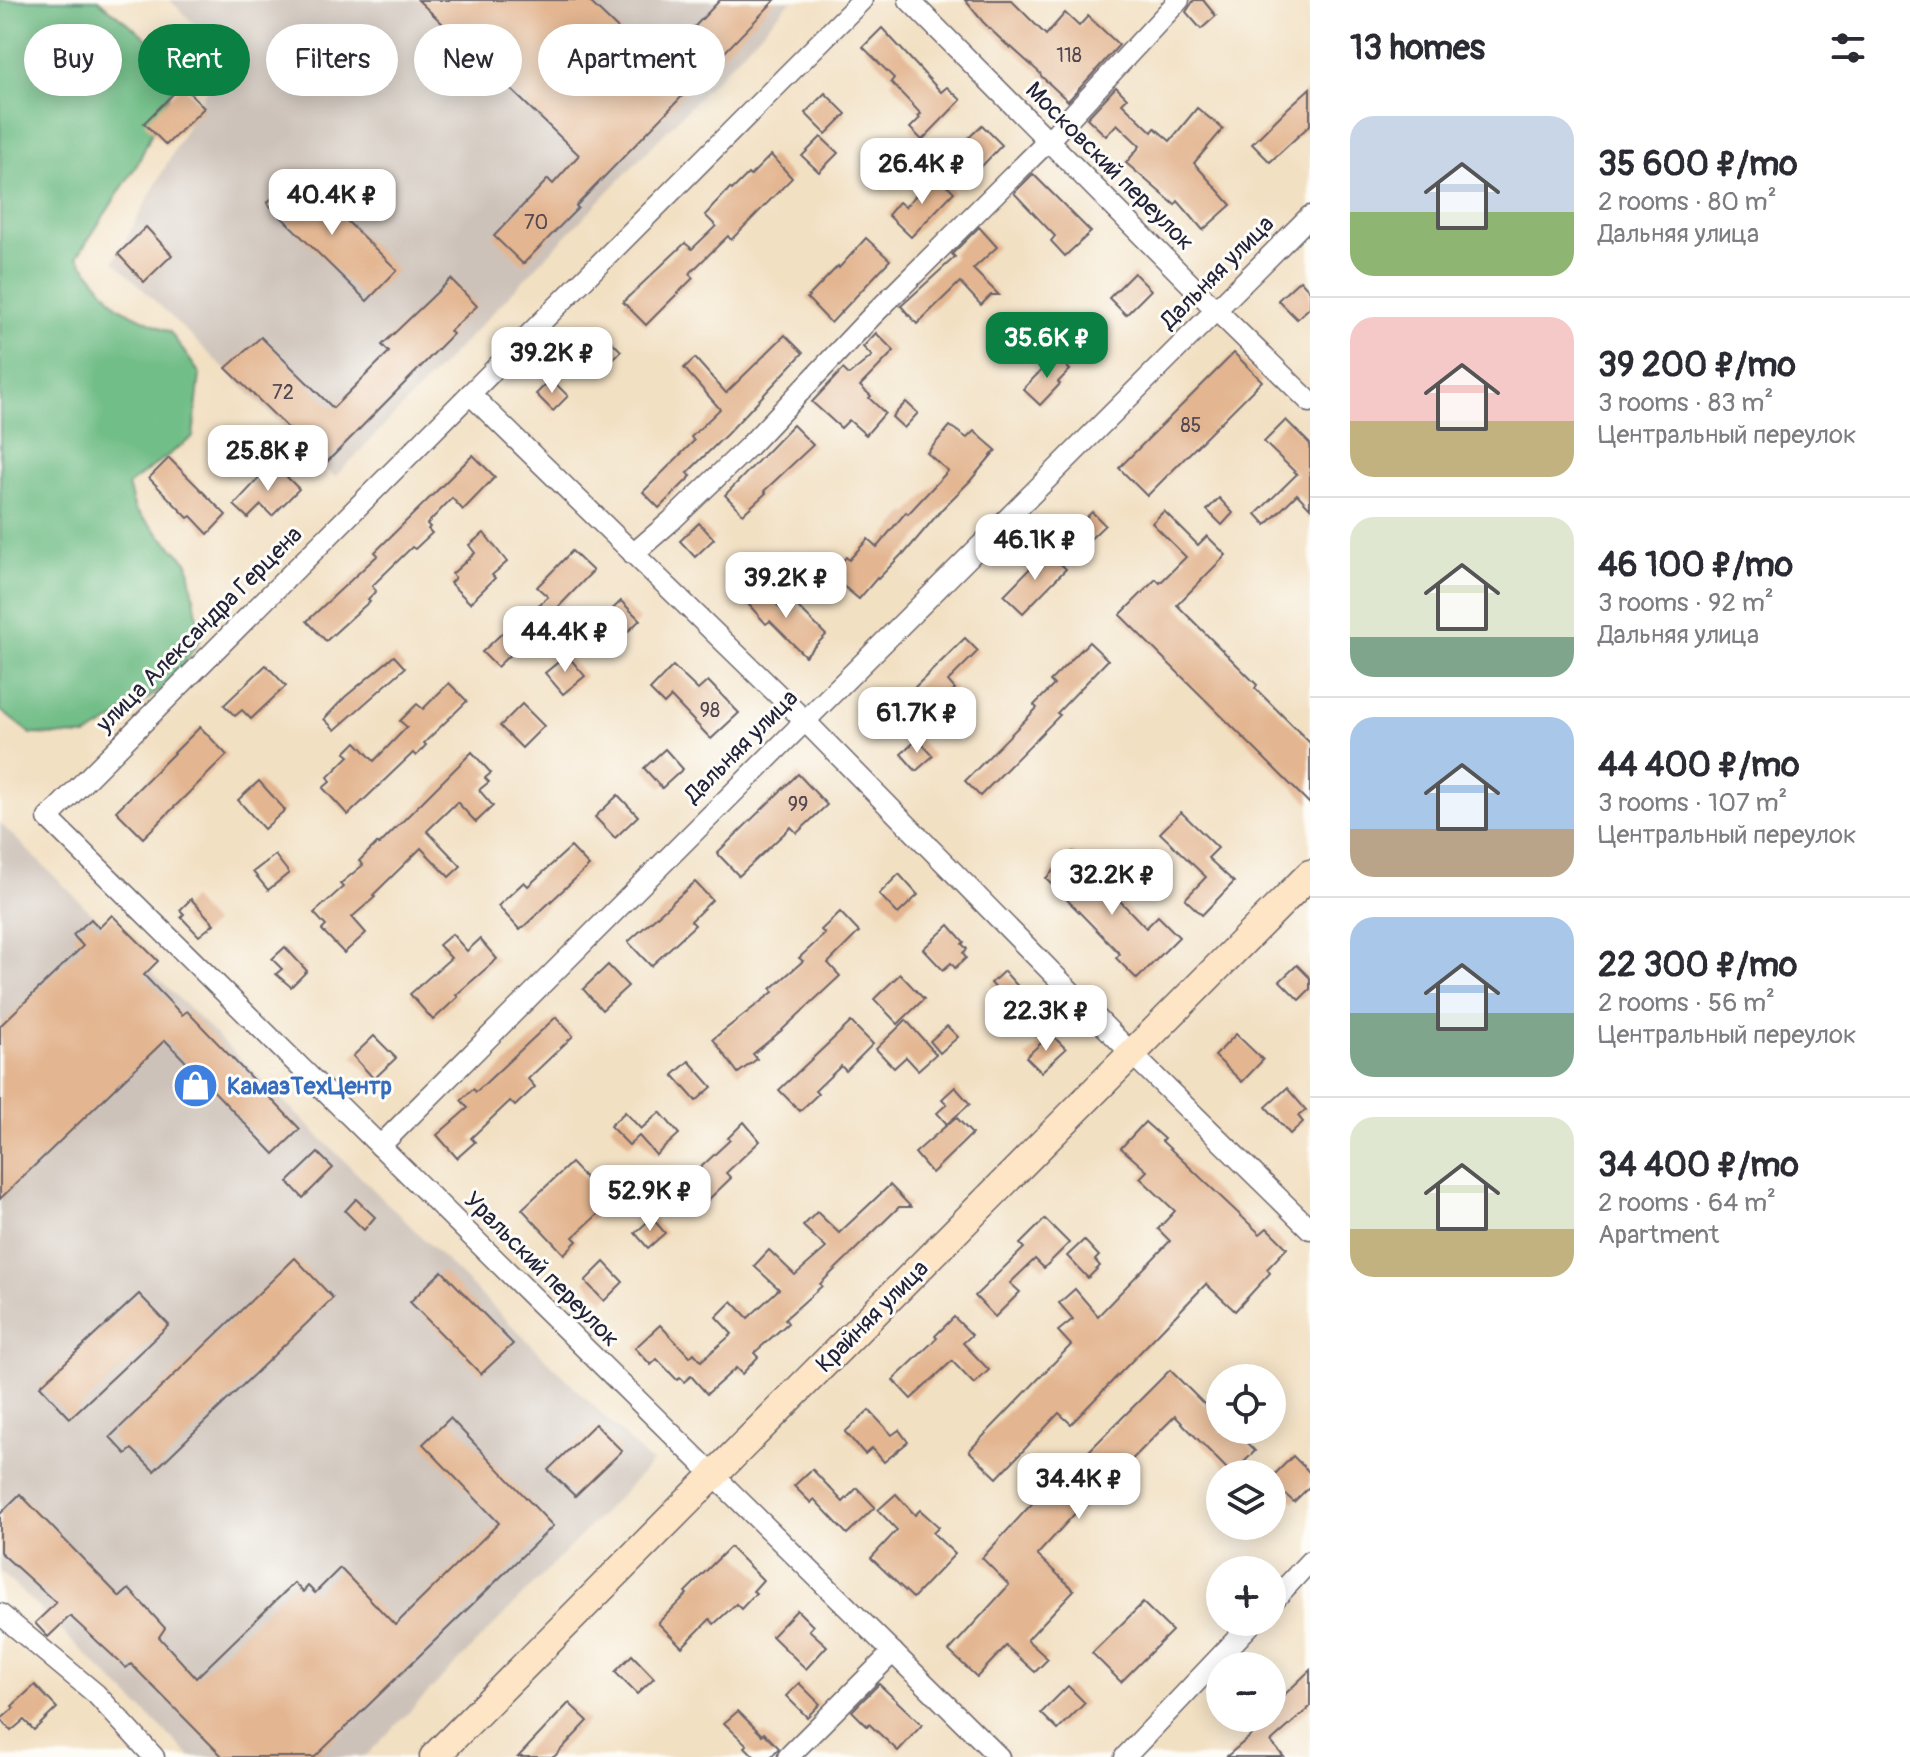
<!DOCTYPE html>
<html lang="en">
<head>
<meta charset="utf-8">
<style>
	body { margin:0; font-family:Pangolin,sans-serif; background:#f2f2f3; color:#2b2b33; height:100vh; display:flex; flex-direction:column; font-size:30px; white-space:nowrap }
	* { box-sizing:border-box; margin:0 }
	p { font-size:26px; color:#7c7c81 }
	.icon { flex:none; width:44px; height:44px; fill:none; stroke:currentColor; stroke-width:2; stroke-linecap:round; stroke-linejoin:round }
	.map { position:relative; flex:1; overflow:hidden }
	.side { display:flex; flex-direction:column; background:#fff; width:600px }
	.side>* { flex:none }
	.hud { position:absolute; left:24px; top:24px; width:760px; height:72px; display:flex; gap:16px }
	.tools { position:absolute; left:1206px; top:1364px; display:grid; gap:16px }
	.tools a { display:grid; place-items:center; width:80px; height:80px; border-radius:50%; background:#fff; box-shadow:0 4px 20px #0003; font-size:40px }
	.price { position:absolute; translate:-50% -68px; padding:0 18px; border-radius:16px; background:#fff; color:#222; font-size:26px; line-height:52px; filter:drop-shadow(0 2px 4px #0008) }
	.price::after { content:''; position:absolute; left:50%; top:48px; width:24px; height:18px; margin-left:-12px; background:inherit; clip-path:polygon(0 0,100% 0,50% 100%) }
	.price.current { background:#0b8043; color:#fff }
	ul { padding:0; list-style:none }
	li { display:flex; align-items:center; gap:24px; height:200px; padding:0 40px }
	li+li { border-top:2px solid #e1e1e2 }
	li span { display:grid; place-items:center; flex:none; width:224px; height:160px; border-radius:24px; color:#555 }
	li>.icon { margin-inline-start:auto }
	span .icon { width:96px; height:96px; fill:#fffc; stroke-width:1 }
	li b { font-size:34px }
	h2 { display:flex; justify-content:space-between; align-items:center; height:96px; padding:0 40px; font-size:34px }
	.tag { padding:0 28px; border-radius:36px; background:#fff; box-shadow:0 4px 20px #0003; font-size:28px; line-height:72px }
	.tag.current { background:#0b8043; color:#fff }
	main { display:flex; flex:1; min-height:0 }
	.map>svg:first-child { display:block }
	.industrial { fill:#cdc2b9 }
	.forest { fill:#72be88; stroke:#4a7062; stroke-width:2 }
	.building { fill:#e3b590 }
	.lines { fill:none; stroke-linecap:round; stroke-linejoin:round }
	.street-casing { stroke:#6b646b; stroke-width:23 }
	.secondary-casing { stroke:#6b646b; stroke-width:31 }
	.street { stroke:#fff; stroke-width:20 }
	.secondary { stroke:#fde5c5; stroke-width:28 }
	.labels { text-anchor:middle; stroke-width:6; stroke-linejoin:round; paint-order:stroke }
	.number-label { font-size:20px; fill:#524750 }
	.street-label { font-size:24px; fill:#22223b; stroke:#fdfcf7 }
	.shop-label { font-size:24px; font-weight:bold; fill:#366cbe; stroke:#fdfcf7; text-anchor:start }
</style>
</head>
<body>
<main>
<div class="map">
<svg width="1310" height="1757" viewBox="0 0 1310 1757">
	<rect width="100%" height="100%" fill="#fdfcf7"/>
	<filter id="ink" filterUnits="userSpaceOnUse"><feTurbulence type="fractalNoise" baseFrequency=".0125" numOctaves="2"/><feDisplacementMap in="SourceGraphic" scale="16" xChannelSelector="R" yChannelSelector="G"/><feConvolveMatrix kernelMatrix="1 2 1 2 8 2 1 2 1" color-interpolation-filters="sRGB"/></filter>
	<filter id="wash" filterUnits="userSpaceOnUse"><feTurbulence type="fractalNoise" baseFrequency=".006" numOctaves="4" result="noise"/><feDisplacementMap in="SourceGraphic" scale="32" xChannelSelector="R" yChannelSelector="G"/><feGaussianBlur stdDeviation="1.8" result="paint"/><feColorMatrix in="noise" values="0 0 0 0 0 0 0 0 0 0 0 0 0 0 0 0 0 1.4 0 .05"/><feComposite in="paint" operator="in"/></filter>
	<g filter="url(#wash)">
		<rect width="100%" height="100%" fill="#f2e0c3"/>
		<g class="industrial">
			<path d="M170,0H792L335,477L114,261L226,55Z"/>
			<path d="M0,823L652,1463L365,1757H191L0,1571Z"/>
		</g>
		<path class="forest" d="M0,0H98L182,66L138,163L77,257L118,307L170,332L200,374L193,437L128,485L135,510L188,563L201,638L172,682L138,706L86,736L31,734L0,710Z"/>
		<g id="blocks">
			<g class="building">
				<path d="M418,0H588L657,66L720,0H775L576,206L578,208L523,264L494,236L548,179L553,184L579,155Z"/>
				<path d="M965,0H1011L1046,35L1065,13L1079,26L1088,16L1119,45L1068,101L1041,76L1040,73L1011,47L1010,48L983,22Z"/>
				<path d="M1194,0H1203L1216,16L1201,29L1186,12Z"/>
				<path d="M882,28L941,92L947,87L961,100L922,140L910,128L920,118L918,116L921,114L891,82L894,78L863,47Z"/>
				<path d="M182,85L204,108L166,145L144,123Z"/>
				<path d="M1116,87L1127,98L1122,103L1152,132L1155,128L1170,141L1197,108L1223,129L1194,163L1231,205L1203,230L1178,201L1175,205L1126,163L1140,146L1117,124L1106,136L1087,118Z"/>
				<path d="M1310,88V125L1270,162L1252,144L1288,108Z"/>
				<path d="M825,93L846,114L826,134L805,113Z"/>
				<path d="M982,125L1002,145L978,170L957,149Z"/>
				<path d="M821,137L838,153L819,172L802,156Z"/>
				<path d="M771,155L792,178L731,240L728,236L689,274L693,278L646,325L623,302L685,243L692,249L716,226L705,215L730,188L732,190L748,174L750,176Z"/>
				<path d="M298,173L397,270L367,301L267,203Z"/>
				<path d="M936,174L954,192L911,237L888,215L899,202L905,207Z"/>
				<path d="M1033,174L1091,232L1065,256L1051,241L1055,236L1014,193Z"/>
				<path d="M146,227L172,255L144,282L118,254Z"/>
				<path d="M979,227L997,247L973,269L999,295H991L981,305L960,282L917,324L901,306L955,257L952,254Z"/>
				<path d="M866,238L890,260L831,323L807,298L838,266L839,268Z"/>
				<path d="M1134,273L1151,290L1126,315L1109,298Z"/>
				<path d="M451,279L477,306L450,331L453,334L325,464L226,368L261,337L333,408L389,352L382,345Z"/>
				<path d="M1300,280L1310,291V307L1297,319L1278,300Z"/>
				<path d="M1088,323L1103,338L1085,356L1071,339Z"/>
				<path d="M599,329L621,351L602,370L580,348Z"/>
				<path d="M876,333L894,351L860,386L871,396L869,398L885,413L866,435L849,420L841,428L812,402L843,369L849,375L872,356L863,347Z"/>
				<path d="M785,335L803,353L727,434L687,473L691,476L659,508L643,492L694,441L691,437L720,409L684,368L695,358L726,393Z"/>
				<path d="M1234,353L1262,381L1147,496L1119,468Z"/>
				<path d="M1056,355L1070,370L1058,382L1060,384L1040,405L1023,389Z"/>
				<path d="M551,379L568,396L553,411L536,394Z"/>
				<path d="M906,402L918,413L904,428L892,417Z"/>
				<path d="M1286,420L1310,444V508L1297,494L1266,525L1256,514L1297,474L1264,442Z"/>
				<path d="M793,425L813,445L764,491L766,493L743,514L725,495Z"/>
				<path d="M950,426L967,438L974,431L996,450L970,481L943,508L904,554L903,553L878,579L877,578L859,599L831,576L846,557L849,560L868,539L877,547L906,512L908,514L948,471L927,453Z"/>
				<path d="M473,455L495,477L463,510L452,498L427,524L430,527L428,529L432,533L415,549L412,547L372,586L376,591L368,599L370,601L326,641L307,621L378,555L375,552Z"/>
				<path d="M169,458L226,515L208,534L191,516L188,518L149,478Z"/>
				<path d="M273,463L299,489L272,516L261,505L248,518L234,505Z"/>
				<path d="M1219,498L1233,513L1222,525L1207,510Z"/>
				<path d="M1164,511L1198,545L1207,536L1226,555L1177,605L1257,685L1255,688L1310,743V804L1120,615L1156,579L1160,583L1186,557L1152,523Z"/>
				<path d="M1092,512L1105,525L1085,544L1072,531Z"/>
				<path d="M699,523L714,539L695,557L680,541Z"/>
				<path d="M484,533L507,562L492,575L495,578L470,603L450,583L455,578L452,574L475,553L469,545Z"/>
				<path d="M572,551L593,571L544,622L497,667L482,652L512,624L514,626L548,597L537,587Z"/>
				<path d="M1047,551L1066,569L1023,613L1004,595Z"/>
				<path d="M759,583L785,614L795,604L826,635L805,656L770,621L766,624L742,597Z"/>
				<path d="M621,601L640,620L618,641L599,622Z"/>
				<path d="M965,638L978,651L948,681L955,689L942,702L934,694L905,722L891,707L908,690L910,692Z"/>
				<path d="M1089,642L1108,660L1057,713L1060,715L980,796L965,781L1037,708L1034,705L1054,685L1050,681Z"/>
				<path d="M567,655L585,676L563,694L545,673Z"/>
				<path d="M394,656L405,668L335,730L324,719L345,697Z"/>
				<path d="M266,665L286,686L251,719L242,710L235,716L224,705Z"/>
				<path d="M673,666L698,690L708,681L739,713L711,739L671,697L664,704L650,690Z"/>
				<path d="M449,683L467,701L424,743L426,745L416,756L413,753L348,815L323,788L331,781L328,777L349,756L345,753L356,742L374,761L407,727L400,721L417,704L423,709Z"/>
				<path d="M522,704L544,726L522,748L500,726Z"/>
				<path d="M200,727L227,755L143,838L116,811Z"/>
				<path d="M918,739L933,756L916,771L901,754Z"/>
				<path d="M665,749L683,769L662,788L644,768Z"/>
				<path d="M472,752L491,773L485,778L489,782L479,790L493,806L476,822L457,802L427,831L461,866L449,877L421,848L373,895L375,897L352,917L366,933L344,953L322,930L326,926L314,913L343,887L340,884L363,865L359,861L377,843L379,845Z"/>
				<path d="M798,774L827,805L797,833L791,827L739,876L717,853Z"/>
				<path d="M259,781L285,810L264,829L238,800Z"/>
				<path d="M618,795L638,816L615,838L595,817Z"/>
				<path d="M1181,812L1218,848L1208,858L1234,882L1202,915L1185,899L1206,877L1160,833Z"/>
				<path d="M571,847L589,866L520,930L498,906L524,882L528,886Z"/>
				<path d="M1073,852L1146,928L1158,916L1179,937L1137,979L1116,958L1120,954L1046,878Z"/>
				<path d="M275,855L289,873L268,890L253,872Z"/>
				<path d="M899,874L918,895L898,914L879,894Z"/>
				<path d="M695,882L712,900L691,921L695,925L651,966L628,942Z"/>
				<path d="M191,899L214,924L199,936L181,917L184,914L180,910Z"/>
				<path d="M840,912L859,932L828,963L840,976L782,1030L753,1054L757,1059L738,1073L713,1039L773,992L771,989L803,961L799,958L825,934L821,930Z"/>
				<path d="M112,915L158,961L144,975L182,1015L187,1011L300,1129L274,1154L165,1040L0,1199V1026L83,946L73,935L91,919L99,928Z"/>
				<path d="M949,925L964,942L962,944L967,949L963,953L966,958L955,968L951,963L943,970L923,949Z"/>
				<path d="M452,934L467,951L480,939L497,959L456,995L458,997L433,1020L410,994L451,958L439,945Z"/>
				<path d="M285,947L307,971L291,987L276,974L282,969L272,959Z"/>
				<path d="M608,965L628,986L602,1010L583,989Z"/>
				<path d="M1297,965L1310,978V989L1299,1000L1280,981Z"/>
				<path d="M1004,971L1032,1002L1019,1014L991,983Z"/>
				<path d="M900,974L924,999L898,1024L874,999Z"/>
				<path d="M1034,1010L1048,1026L1036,1036L1022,1019Z"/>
				<path d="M556,1017L573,1036L528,1079L535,1087L515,1106L510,1101L471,1138L475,1142L457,1158L437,1135L468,1108L461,1100L473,1089L476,1092Z"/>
				<path d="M906,1020L936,1054L918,1070L906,1057L894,1068L876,1049Z"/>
				<path d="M851,1022L873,1044L846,1071L841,1066L815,1091L818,1094L800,1111L779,1090Z"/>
				<path d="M947,1026L958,1037L940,1053L930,1041Z"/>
				<path d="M1051,1034L1066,1049L1041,1072L1026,1057Z"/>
				<path d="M1236,1034L1263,1060L1242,1082L1215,1056Z"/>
				<path d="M374,1036L396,1058L374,1079L353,1056Z"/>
				<path d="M689,1061L712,1087L696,1101L673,1075Z"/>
				<path d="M955,1087L970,1104L947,1124L937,1113L947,1104L942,1099Z"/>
				<path d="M1287,1088L1306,1110L1298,1116L1303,1122L1290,1134L1266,1107Z"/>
				<path d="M625,1112L641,1129L660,1112L679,1134L656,1155L639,1136L629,1145L610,1126Z"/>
				<path d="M956,1117L972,1134L932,1173L915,1153Z"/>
				<path d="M744,1122L760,1141L726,1173L731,1178L706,1202L686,1181L730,1140L728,1138Z"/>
				<path d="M1145,1122L1164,1139L1162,1141L1260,1234L1267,1228L1287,1248L1267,1269L1270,1273L1235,1311L1206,1284L1071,1424L1059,1413L997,1478L969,1451L1071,1345L1058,1331L1073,1319L1059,1303L1075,1289L1098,1316L1170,1241L1158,1229L1175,1211L1140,1178L1147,1171L1121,1148Z"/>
				<path d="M318,1153L333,1168L303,1198L288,1182Z"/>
				<path d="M571,1163L593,1186L601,1179L617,1197L573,1237L577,1241L564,1254L522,1209Z"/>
				<path d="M890,1185L911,1207H899L820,1284L822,1286L785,1319L788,1323L754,1353L758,1357L742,1374L736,1368L707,1394L691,1376L684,1382L680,1378L677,1380L657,1359L651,1365L635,1348L660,1325L690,1357L694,1353L701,1361L732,1334L716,1317L732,1301L748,1318L779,1289L754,1266L769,1250L795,1275L826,1248L803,1226L817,1212L839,1233Z"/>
				<path d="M356,1199L375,1217L364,1230L345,1211Z"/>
				<path d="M652,1218L665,1233L648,1248L635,1233Z"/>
				<path d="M1045,1219L1069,1243L1044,1268L1035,1259L1010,1283L1020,1292L995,1317L975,1296L1024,1248L1020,1244Z"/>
				<path d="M1084,1240L1099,1256L1095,1260L1100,1266L1088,1278L1067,1256Z"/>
				<path d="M295,1258L333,1298L154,1471L132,1449L126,1454L110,1437Z"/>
				<path d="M604,1262L623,1282L604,1301L585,1281Z"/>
				<path d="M442,1271L513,1344L481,1374L410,1302Z"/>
				<path d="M139,1294L169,1325L70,1418L40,1386Z"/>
				<path d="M954,1317L972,1335L963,1343L989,1370L974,1384L952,1361L911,1399L893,1380L937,1338L935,1336Z"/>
				<path d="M1170,1370L1205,1405L1207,1403L1220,1416V1430H1234L1255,1451L1232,1474L1175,1416L1081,1511L1079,1509L1037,1555L1074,1590L1027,1640L1048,1659L1035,1672L1006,1646L977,1677L949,1651L1009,1585L982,1558L1049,1485L1052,1488Z"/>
				<path d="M869,1410L892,1435L899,1430L908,1442L884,1462L872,1448L865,1454L845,1432Z"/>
				<path d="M450,1418L553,1526L315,1757H223L131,1664L126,1668L70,1616L48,1637L35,1623L56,1603L0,1552V1514L20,1494L120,1597L129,1589L165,1628L159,1637L196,1678L294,1583L303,1592L308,1586L315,1593L340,1568L395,1625L499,1523L423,1444Z"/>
				<path d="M595,1424L622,1451L575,1496L548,1470Z"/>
				<path d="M1293,1456L1310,1473V1486L1294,1502L1286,1495L1272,1509V1477Z"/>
				<path d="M812,1469L843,1502L857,1488L875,1507L847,1534L814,1499L811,1503L794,1486Z"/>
				<path d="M896,1494L915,1515L920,1510L939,1527L933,1533L955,1554L913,1598L871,1558L897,1530L878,1510Z"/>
				<path d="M730,1547L763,1580L753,1591L756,1593L741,1609L736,1604L714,1624L710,1619L682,1647L658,1623L687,1594L685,1592Z"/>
				<path d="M1143,1603L1172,1631L1121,1682L1092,1653Z"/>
				<path d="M797,1610L813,1626L809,1630L827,1646L806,1669L772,1636Z"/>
				<path d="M632,1655L654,1678L637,1694L615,1672Z"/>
				<path d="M1310,1670V1707L1271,1742L1284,1757H1226L1272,1718V1690L1280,1699Z"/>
				<path d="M799,1683L820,1704L807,1717L786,1696Z"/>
				<path d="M879,1684L922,1725L898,1751L869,1724L867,1726L852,1711Z"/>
				<path d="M35,1685L57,1708L34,1730L24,1720L11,1731L1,1719L14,1708L12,1706Z"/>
				<path d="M1068,1686L1085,1703L1058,1730L1041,1713Z"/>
				<path d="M569,1703L588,1721L554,1757H518Z"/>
				<path d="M738,1711L762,1735L764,1733L779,1748L771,1757H755L745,1747L747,1745L724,1723Z"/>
			</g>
		</g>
	</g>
	<g filter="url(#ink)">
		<use href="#blocks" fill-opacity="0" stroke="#6b646b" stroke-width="2"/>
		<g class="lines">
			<defs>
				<g id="street">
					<path d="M862,0L48,818L999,1757"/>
					<path d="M909,0L1217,311L1310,402"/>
					<path d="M470,394L804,720L1132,1054L1310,1229"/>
					<path d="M633,554L671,521L749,446L872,316L1048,141L1179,0"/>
					<path d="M380,1146L1310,216"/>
					<path d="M1272,1602L1310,1561"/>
					<path d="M0,1614L96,1694L154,1757"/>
					<path d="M788,1757L893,1652"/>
					<path d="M1125,1757L1253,1622"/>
				</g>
				<path id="secondary" d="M434,1757L1310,874"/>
			</defs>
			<use href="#street" class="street-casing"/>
			<use href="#secondary" class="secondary-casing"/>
			<use href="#street" class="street"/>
			<use href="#secondary" class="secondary"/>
		</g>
	</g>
	<defs>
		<symbol id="shop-disc" viewBox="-11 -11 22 22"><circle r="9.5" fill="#3f7fe0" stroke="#fdfcf7"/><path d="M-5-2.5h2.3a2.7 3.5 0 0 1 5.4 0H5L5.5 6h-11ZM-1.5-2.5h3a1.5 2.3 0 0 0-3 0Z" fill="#fff"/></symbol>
	</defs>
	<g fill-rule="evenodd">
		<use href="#shop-disc" x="170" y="1060" width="51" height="51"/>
	</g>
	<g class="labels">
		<g class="number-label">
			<text x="1069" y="62">118</text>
			<text x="536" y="229">70</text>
			<text x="283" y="399">72</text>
			<text x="1191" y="432">85</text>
			<text x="710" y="717">98</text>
			<text x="798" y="811">99</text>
		</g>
		<g class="street-label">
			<text transform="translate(1110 166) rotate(45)" y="8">Московский переулок</text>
			<text transform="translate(1217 272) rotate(-45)" y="8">Дальняя улица</text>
			<text transform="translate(199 629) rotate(-45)" y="8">улица Александра Герцена</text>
			<text transform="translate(741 746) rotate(-45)" y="8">Дальняя улица</text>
			<text transform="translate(542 1269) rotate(45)" y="8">Уральский переулок</text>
			<text transform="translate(872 1316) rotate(-45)" y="8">Крайняя улица</text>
		</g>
		<g class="shop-label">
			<text x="227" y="1094">КамазТехЦентр</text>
		</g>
	</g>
</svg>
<div class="tools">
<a><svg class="icon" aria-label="locate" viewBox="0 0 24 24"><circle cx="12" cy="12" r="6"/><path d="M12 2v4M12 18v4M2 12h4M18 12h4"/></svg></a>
<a><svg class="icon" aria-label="layers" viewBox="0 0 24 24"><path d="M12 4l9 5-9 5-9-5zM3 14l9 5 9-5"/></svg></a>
<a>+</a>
<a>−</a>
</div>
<b class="price" style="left:922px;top:206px">26.4K ₽</b>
<b class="price" style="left:332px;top:237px">40.4K ₽</b>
<b class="price current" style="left:1047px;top:380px">35.6K ₽</b>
<b class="price" style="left:552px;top:395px">39.2K ₽</b>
<b class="price" style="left:268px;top:493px">25.8K ₽</b>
<b class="price" style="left:1035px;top:582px">46.1K ₽</b>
<b class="price" style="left:786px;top:620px">39.2K ₽</b>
<b class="price" style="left:565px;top:674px">44.4K ₽</b>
<b class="price" style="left:917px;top:755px">61.7K ₽</b>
<b class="price" style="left:1112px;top:917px">32.2K ₽</b>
<b class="price" style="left:1046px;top:1053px">22.3K ₽</b>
<b class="price" style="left:650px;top:1233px">52.9K ₽</b>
<b class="price" style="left:1079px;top:1521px">34.4K ₽</b>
<div class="hud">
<a class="tag">Buy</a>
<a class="tag current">Rent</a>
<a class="tag">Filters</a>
<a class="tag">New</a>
<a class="tag">Apartment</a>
</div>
</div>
<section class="side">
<h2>13 homes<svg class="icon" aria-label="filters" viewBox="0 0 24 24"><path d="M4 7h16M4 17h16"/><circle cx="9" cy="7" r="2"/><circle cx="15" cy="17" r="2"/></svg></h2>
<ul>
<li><span style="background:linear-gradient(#c9d6e8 60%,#8fb573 0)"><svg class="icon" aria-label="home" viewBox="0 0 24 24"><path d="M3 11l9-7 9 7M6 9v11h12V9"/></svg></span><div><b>35 600 ₽/mo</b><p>2 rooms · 80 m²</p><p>Дальняя улица</p></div></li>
<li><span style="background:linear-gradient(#f6c9c9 65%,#c2b280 0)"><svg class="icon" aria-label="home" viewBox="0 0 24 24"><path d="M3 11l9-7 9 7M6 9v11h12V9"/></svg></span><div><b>39 200 ₽/mo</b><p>3 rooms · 83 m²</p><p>Центральный переулок</p></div></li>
<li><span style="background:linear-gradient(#dfe7d0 75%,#7fa58c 0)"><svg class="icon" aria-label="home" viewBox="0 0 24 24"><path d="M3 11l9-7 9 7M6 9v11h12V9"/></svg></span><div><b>46 100 ₽/mo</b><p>3 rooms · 92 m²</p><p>Дальняя улица</p></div></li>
<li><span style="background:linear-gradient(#a9c7e8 70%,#b9a48a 0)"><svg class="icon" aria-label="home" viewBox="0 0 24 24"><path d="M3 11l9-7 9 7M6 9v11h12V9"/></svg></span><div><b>44 400 ₽/mo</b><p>3 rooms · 107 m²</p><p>Центральный переулок</p></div></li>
<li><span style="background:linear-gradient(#a9c7e8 60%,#7fa58c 0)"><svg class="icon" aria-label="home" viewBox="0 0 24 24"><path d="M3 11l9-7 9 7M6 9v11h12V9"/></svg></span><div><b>22 300 ₽/mo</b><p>2 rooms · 56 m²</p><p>Центральный переулок</p></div></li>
<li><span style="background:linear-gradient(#dfe7d0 70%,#c2b280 0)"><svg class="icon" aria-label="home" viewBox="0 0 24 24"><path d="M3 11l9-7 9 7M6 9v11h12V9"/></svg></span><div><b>34 400 ₽/mo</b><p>2 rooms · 64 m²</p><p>Apartment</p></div></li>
</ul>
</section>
</main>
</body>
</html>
